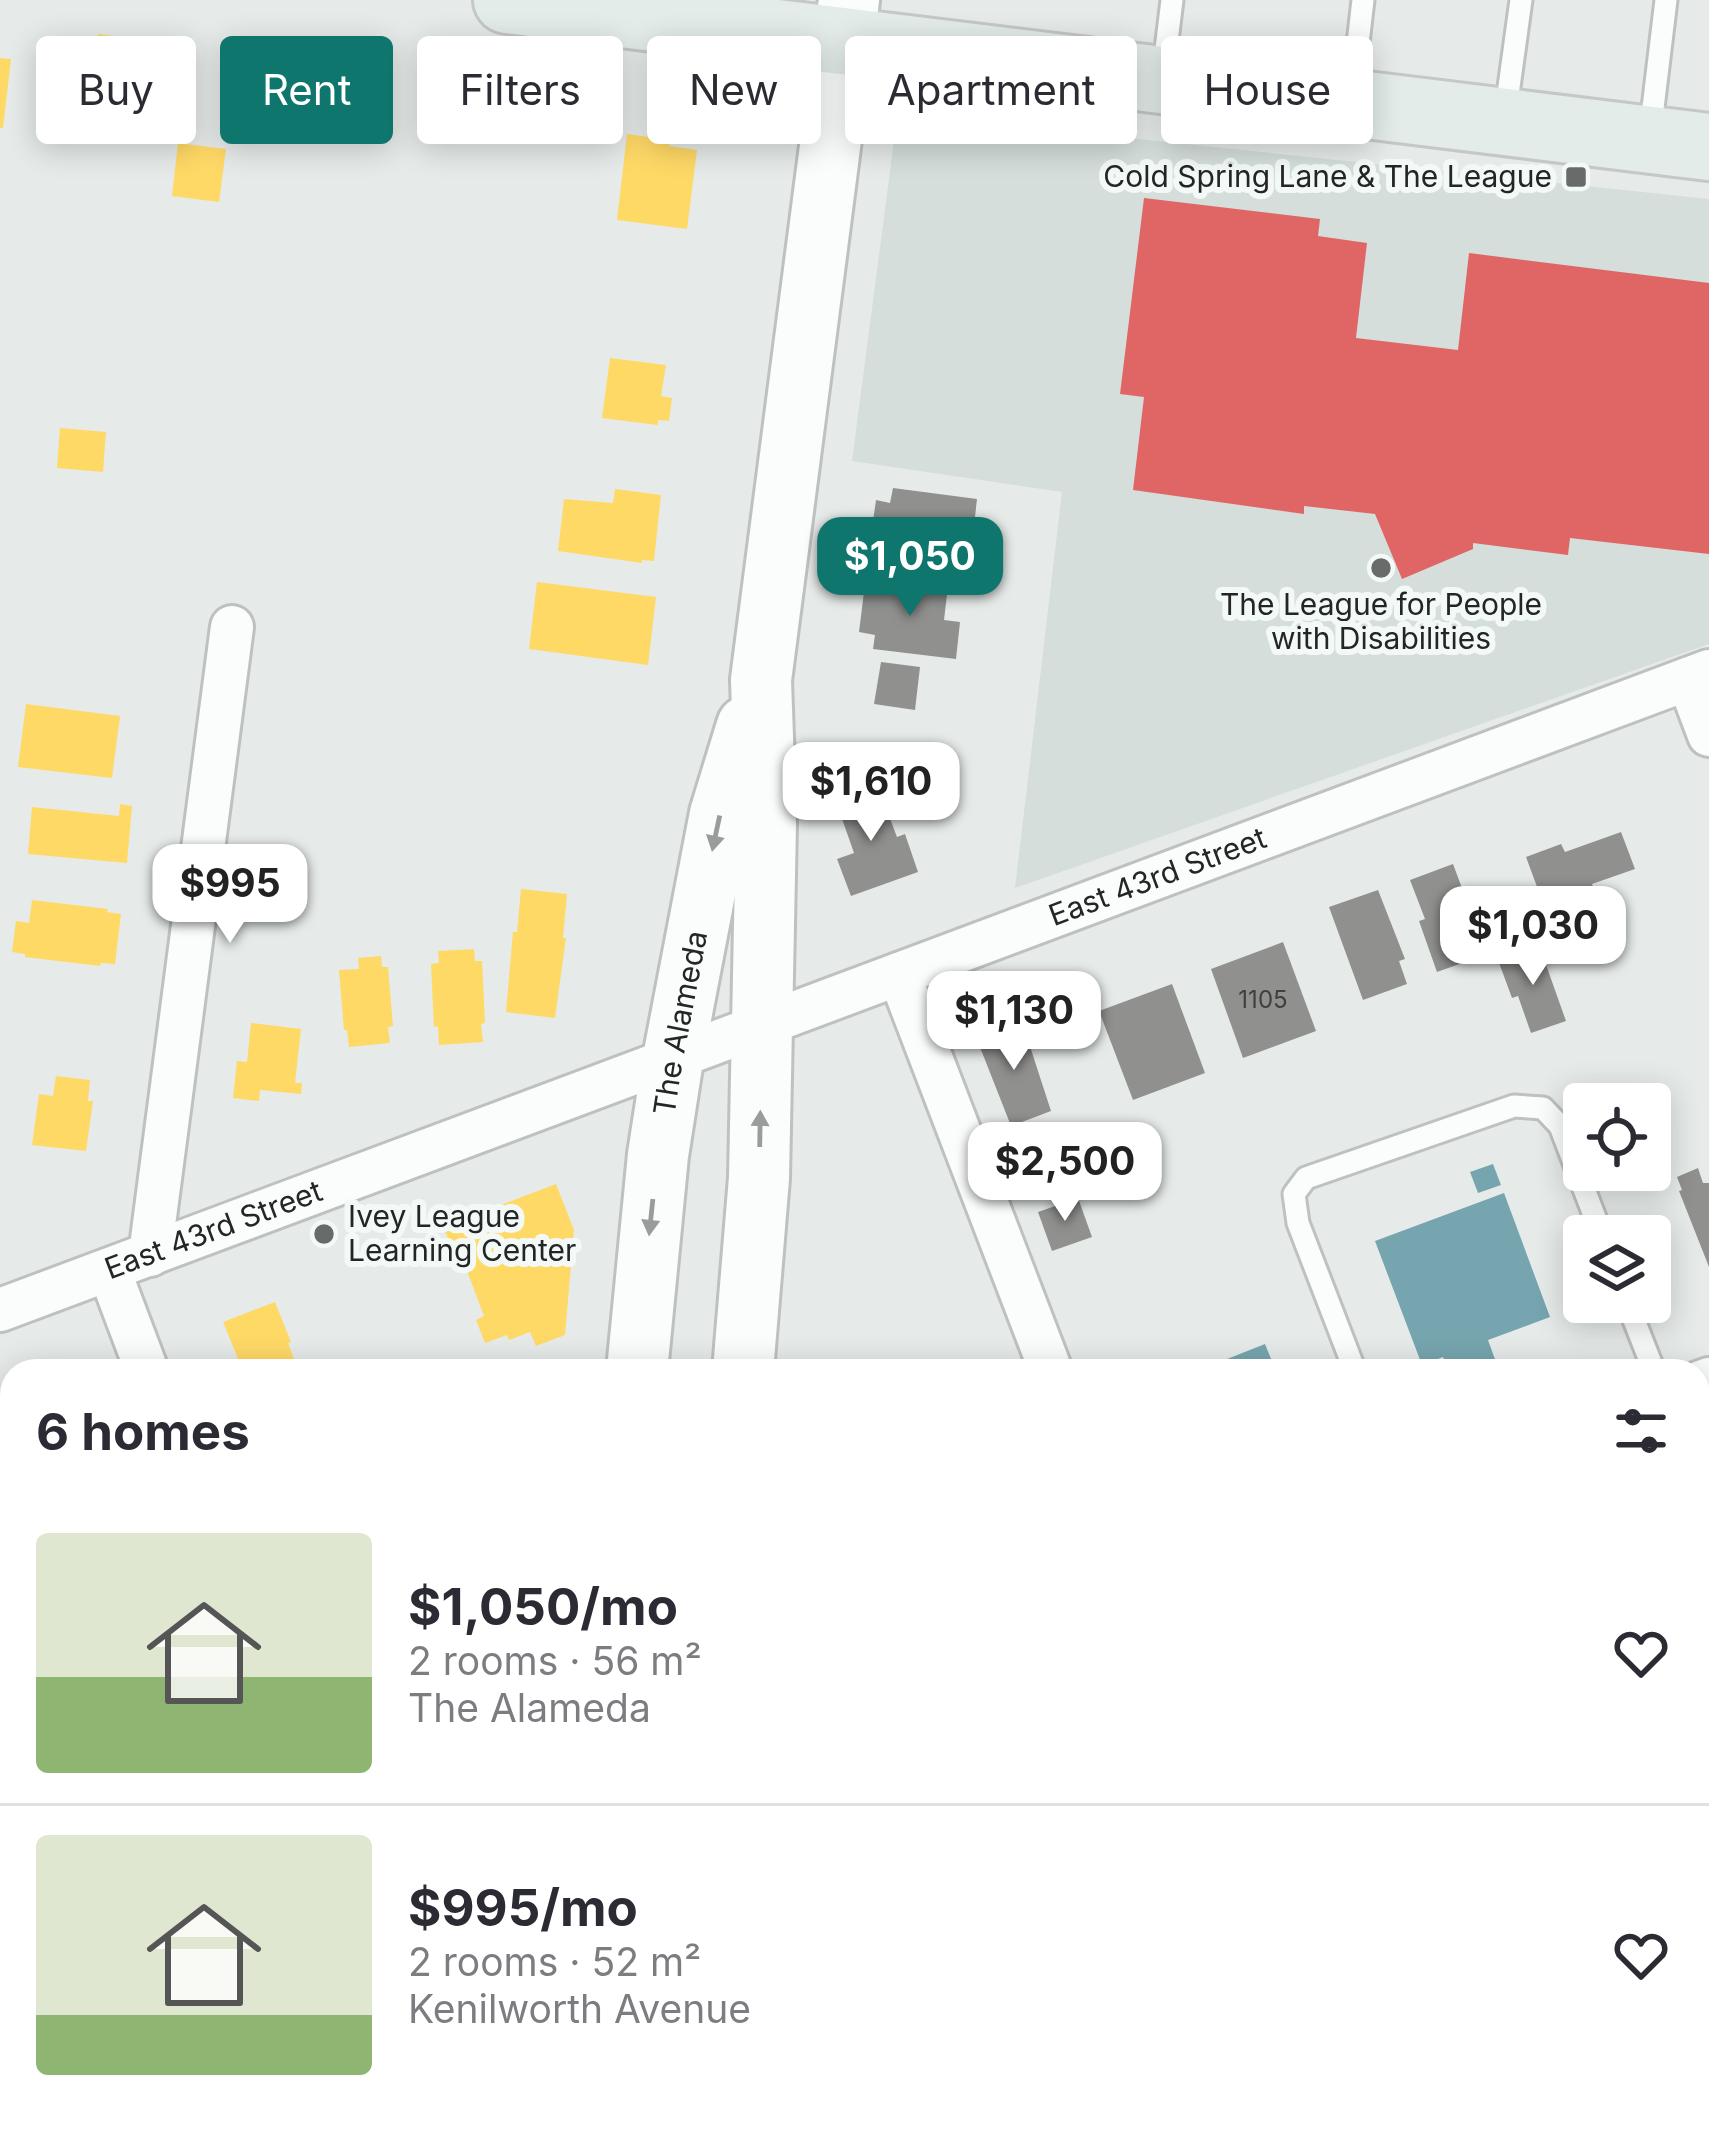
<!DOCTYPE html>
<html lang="en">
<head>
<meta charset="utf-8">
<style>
	body { margin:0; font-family:Inter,sans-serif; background:#f2f2f3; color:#2b2b33; height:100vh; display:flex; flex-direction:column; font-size:45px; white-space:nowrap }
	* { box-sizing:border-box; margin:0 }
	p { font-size:39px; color:#7c7c81 }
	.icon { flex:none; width:66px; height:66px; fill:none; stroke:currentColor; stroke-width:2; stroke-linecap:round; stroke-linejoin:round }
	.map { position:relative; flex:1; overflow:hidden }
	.panel { position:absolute; left:0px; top:1359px; width:1710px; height:771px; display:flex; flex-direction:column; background:#fff; border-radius:36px 36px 0 0; box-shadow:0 6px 30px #0003 }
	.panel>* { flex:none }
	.guide { position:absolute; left:36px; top:36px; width:1638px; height:108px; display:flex; gap:24px }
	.buttons { position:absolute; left:1563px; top:1083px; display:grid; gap:24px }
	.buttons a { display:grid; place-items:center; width:108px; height:108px; border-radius:12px; background:#fff; box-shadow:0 6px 30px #0003; font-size:60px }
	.price { position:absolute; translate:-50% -102px; padding:0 27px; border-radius:24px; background:#fff; color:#222; font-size:39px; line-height:78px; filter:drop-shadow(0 3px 6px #0008) }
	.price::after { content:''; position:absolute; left:50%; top:72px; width:36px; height:27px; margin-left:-18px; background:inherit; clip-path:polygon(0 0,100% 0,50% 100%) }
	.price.selected { background:#0f766e; color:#fff }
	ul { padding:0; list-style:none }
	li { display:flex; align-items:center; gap:36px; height:300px; padding:0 36px }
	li+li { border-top:3px solid #e1e1e2 }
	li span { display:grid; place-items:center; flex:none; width:336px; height:240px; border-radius:12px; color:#555 }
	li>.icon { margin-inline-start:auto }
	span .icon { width:144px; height:144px; fill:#fffc; stroke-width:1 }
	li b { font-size:51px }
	h2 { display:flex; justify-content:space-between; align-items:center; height:144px; padding:0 36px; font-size:51px }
	.chip { padding:0 42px; border-radius:12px; background:#fff; box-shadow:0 6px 30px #0003; font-size:42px; line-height:108px }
	.chip.selected { background:#0f766e; color:#fff }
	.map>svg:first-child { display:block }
	.built { fill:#d5deda }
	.forest { fill:#aed9cb }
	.homes { fill:#ffd966 }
	.shops { fill:#e06666 }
	.public { fill:#76a5af }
	.building { fill:#90918f }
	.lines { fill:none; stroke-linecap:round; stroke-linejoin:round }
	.lane-casing { stroke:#bec1c0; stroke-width:27 }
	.street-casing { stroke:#bec1c0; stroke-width:48 }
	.secondary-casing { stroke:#bec1c0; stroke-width:66 }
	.primary-casing { stroke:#c6c8c7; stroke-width:72 }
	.lane { stroke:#fbfcfc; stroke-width:21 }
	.street { stroke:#fbfcfc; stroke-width:42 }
	.secondary { stroke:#fbfcfc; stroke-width:60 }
	.primary { stroke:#e3ece9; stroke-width:66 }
	.oneway { fill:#9a9c9b }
	.poi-dot { fill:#686b6a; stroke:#f2f9f6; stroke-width:4.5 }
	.labels { text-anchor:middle; stroke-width:12; stroke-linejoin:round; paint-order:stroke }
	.number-label { font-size:24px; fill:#3f4140 }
	.poi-label { font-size:30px; fill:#242625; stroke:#f2f9f6; text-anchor:end }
	.street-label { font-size:30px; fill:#242625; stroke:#f2f9f6 }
</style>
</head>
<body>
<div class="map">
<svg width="1709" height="2129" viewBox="0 0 1709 2129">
	<rect width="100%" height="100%" fill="#e6ebe9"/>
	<path class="built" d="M928,117L1709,199V644L1015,888L1062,492L852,461L895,133Z"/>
	<path class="forest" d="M12,1524V2118H322L325,2129H0V1528Z"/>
	<g class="homes">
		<path d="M98,34L184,46L177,101L132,95L131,111L94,106L96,91L91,90Z"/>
		<path d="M0,58L11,59L3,128H0Z"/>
		<path d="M627,134L671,140L669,146L697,150L687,229L617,220Z"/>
		<path d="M178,143L226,149L219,202L172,196Z"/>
		<path d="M610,358L666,365L661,396L672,398L669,421L658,420V425L602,418Z"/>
		<path d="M60,428L106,432L103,472L57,468Z"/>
		<path d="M615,489L661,495L654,561L642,560V563L558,551L564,499L613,503Z"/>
		<path d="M537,582L656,597L648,665L529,649Z"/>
		<path d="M26,704L120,716L112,778L18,767Z"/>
		<path d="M120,804L132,806L127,863L28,854L32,807L119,816Z"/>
		<path d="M521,889L567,894L563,938H566L555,1018L506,1012L513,932H517Z"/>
		<path d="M32,900L108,909L107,912L121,914L115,964L101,963L100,966L25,957V954L12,952L16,921L29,923Z"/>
		<path d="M474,949L475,961H482L485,1023L481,1024L483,1042L439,1045L438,1026L434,1027L431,964L439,963L438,951Z"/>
		<path d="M381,956L382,967H388L393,1026L388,1027L390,1043L349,1047L347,1030H344L339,970L359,969L358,958Z"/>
		<path d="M251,1023L301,1029L295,1083H302L301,1094L260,1090L259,1101L233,1098L237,1061L247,1062Z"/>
		<path d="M56,1076L90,1080L88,1101H93L86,1151L32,1145L39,1094L53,1096Z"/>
		<path d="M556,1184L574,1230L565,1335L536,1346L530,1332L509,1340L507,1335L485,1343L476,1320L484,1316L464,1263L472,1260L464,1240L451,1245L443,1227Z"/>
		<path d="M275,1302L291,1342L288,1343L298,1370L310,1365L313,1371H243L223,1322Z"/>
		<path d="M1707,1912L1709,1992L1698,1994V1914Z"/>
		<path d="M832,2118H896L895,2129H832Z"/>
		<path d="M1198,2118H1260L1266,2120L1263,2129H1194Z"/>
	</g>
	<path class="shops" d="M1144,198L1320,219L1318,236L1367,243L1356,338L1458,350L1469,253L1709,283V554L1570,538L1568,555L1473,543V549L1402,579L1375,514L1304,506V514L1133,490L1144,397L1120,394Z"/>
	<g class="public">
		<path d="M1493,1164L1501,1185L1478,1193L1470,1172Z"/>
		<path d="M1504,1193L1550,1317L1488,1340L1496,1362L1471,1371H1448L1443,1357L1422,1365L1375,1241Z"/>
		<path d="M1265,1344L1276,1371H1215L1212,1365Z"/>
	</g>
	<g class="building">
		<path d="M893,488L977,499L974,526L956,524L955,530L954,534L970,535L967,564L951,562V565L884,557L886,542L865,539L867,520L873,521L876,500L890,503Z"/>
		<path d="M882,578L948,586L944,620L960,622L956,659L873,649L875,635L859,632L864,592L880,593Z"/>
		<path d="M881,662L920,667L915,710L874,704Z"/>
		<path d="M868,784L881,819L889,816L897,837L905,834L918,872L851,896L837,859L854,853L834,796Z"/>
		<path d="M1621,832L1635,869L1592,884L1601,909L1562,923L1553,899L1543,903L1526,857L1561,844L1565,852Z"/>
		<path d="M1453,864L1478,931L1471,934L1479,957L1437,972L1419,921L1425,919L1410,880Z"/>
		<path d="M1378,890L1405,959L1399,961L1407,984L1363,1000L1329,907Z"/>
		<path d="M1283,942L1316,1031L1243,1058L1211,969Z"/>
		<path d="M1539,945L1566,1021L1531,1033L1518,996L1512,998L1498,960Z"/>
		<path d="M1172,984L1205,1073L1133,1100L1099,1011Z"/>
		<path d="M1018,1022L1022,1032L1025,1031L1051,1111L1011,1126L976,1037Z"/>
		<path d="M1698,1168L1703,1183H1709V1267L1679,1191L1682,1190L1677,1177Z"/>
		<path d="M1078,1198L1092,1237L1052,1251L1038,1212Z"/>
	</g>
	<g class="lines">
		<defs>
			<g id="lane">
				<path d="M1163,74L1172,0"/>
				<path d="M1352,95L1363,0"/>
				<path d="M1505,116L1521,0"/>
				<path d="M1650,133L1666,0"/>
				<path d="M1627,1302L1654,1371"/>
				<path d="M1355,1371L1298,1223L1294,1194L1306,1178L1514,1106L1543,1108L1560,1126L1602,1236"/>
				<path d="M1698,1769L1709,1765"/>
				<path d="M1032,2129L1033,2118"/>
			</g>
			<g id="street">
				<path d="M1688,679L1709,735"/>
				<path d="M899,974L1051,1371"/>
				<path d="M150,1255L232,627"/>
				<path d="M109,1270L147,1371"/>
				<path id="s1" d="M0,1310L1709,671"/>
				<path d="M1698,1383L1709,1379"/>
				<path d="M1698,2098L1709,2094"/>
				<path d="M1616,2129L1645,2118"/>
			</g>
			<g id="secondary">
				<path id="s2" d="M637,1371L658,1155L673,1059L720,814L747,726"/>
				<path d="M743,1371L759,1178L766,824L761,680L849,0"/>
				<path d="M574,2129L575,2118"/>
				<path d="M687,2129L688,2118"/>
			</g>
			<path id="primary" d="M507,0L1709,147"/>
		</defs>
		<use href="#lane" class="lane-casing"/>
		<use href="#street" class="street-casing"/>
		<use href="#secondary" class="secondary-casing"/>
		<use href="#primary" class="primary-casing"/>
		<use href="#lane" class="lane"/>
		<use href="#street" class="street"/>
		<use href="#secondary" class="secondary"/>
		<use href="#primary" class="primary"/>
	</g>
	<defs><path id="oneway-solid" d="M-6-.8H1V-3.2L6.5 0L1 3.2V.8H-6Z" transform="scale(3)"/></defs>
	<g class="oneway">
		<use href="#oneway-solid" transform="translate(716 833) rotate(102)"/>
		<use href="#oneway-solid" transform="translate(760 1129) rotate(-89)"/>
		<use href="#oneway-solid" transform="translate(651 1217) rotate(96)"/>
	</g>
	<g class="poi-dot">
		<rect x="1564" y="165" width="24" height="24" rx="6"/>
		<circle cx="1381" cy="568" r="12"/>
		<circle cx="324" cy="1234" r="12"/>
	</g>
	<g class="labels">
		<g class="number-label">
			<text x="1263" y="1008">1105</text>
		</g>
		<g class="poi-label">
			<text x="1552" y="187">Cold Spring Lane &amp; The League</text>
			<text x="1381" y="615" text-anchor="middle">The League for People<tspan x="1381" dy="34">with Disabilities</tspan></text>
			<text x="348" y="1227" text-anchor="start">Ivey League<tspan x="348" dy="34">Learning Center</tspan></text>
		</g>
		<g class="street-label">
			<text dy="10" stroke="none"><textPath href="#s1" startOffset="1236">East 43rd Street</textPath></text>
			<text dy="10" stroke="none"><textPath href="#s2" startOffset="351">The Alameda</textPath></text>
			<text dy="10" stroke="none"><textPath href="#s1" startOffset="228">East 43rd Street</textPath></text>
		</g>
	</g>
</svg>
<div class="buttons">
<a><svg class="icon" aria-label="locate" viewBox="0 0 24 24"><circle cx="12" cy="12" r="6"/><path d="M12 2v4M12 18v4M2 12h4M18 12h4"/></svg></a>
<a><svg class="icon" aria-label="layers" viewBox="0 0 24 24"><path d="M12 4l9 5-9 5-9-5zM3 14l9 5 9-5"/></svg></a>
</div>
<b class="price selected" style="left:910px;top:619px">$1,050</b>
<b class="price" style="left:871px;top:844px">$1,610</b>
<b class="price" style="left:230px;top:946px">$995</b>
<b class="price" style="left:1533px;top:988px">$1,030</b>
<b class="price" style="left:1014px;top:1073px">$1,130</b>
<b class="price" style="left:1065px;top:1224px">$2,500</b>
<div class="guide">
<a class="chip">Buy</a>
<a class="chip selected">Rent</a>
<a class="chip">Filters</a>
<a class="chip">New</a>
<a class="chip">Apartment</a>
<a class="chip">House</a>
</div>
<section class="panel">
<h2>6 homes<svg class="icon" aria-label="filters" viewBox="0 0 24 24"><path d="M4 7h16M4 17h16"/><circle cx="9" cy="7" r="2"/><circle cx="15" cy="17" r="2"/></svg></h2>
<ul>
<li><span style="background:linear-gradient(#dfe7d0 60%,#8fb573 0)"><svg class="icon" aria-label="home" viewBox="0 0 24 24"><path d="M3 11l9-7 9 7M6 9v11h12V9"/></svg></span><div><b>$1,050/mo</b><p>2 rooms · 56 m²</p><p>The Alameda</p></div><svg class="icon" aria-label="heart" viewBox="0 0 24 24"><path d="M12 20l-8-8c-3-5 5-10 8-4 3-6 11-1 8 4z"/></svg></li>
<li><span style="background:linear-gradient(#dfe7d0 75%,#8fb573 0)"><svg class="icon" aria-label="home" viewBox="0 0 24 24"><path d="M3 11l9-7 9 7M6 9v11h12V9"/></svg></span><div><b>$995/mo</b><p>2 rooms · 52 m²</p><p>Kenilworth Avenue</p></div><svg class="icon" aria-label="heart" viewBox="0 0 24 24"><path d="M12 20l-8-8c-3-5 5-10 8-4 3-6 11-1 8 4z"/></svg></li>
</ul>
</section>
</div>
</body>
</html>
